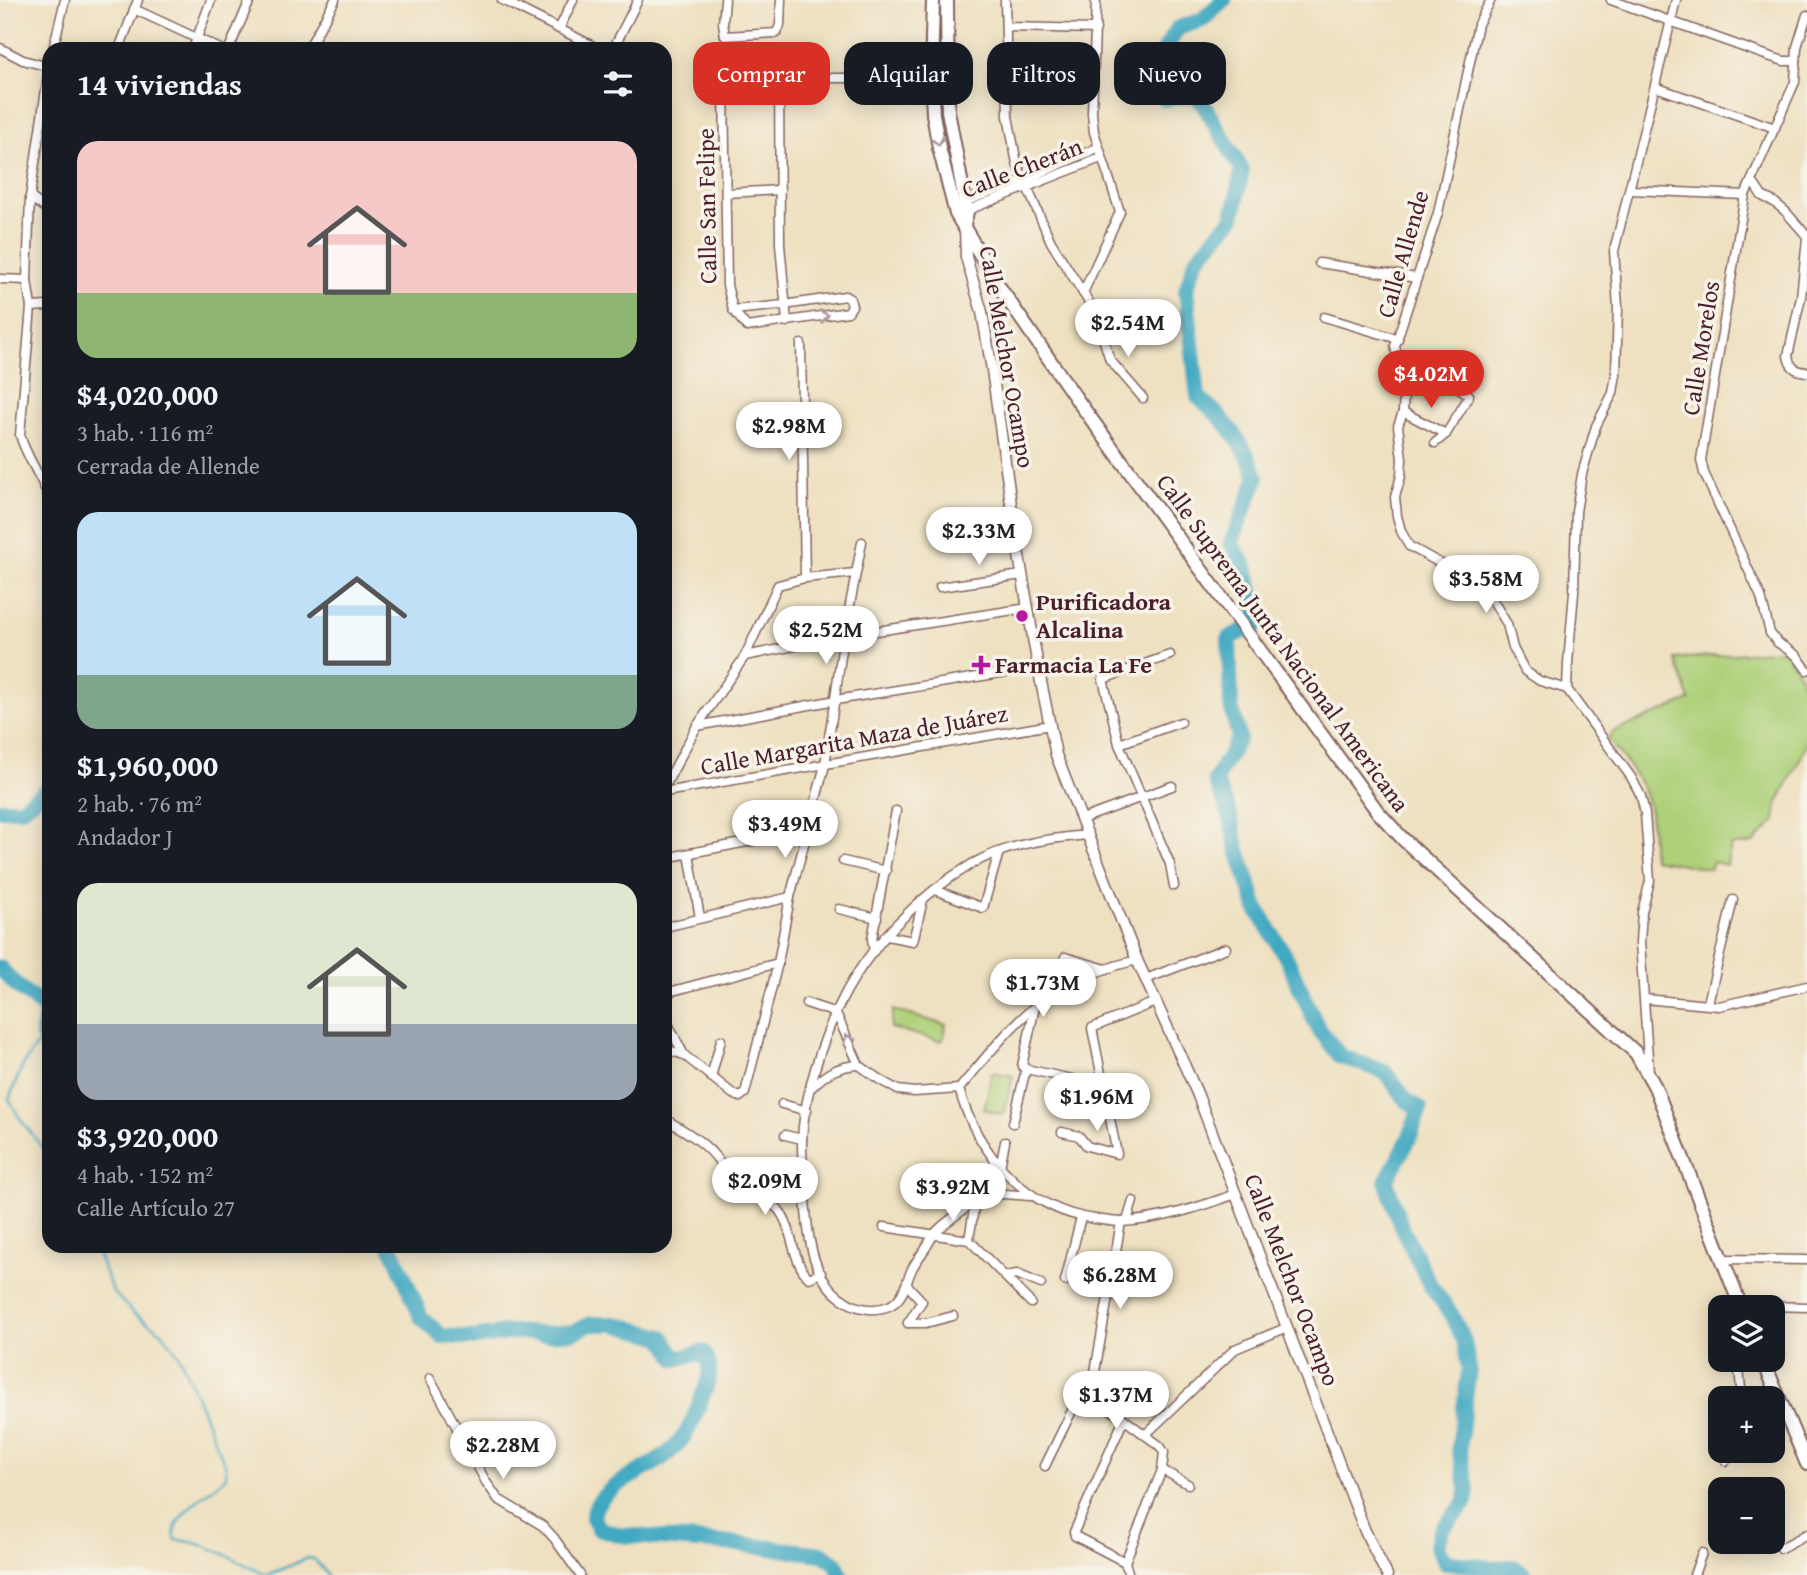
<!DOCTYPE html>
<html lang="es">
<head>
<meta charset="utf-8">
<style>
	body { margin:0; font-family:"Gentium Book Plus",serif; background:#242831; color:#f1f3f6; height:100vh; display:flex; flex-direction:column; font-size:26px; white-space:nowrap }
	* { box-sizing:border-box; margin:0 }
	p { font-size:23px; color:#9ea1a6 }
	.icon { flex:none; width:38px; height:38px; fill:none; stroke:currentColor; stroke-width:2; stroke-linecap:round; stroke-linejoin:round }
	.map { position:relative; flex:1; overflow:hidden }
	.sheet { position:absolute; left:42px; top:42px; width:630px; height:1211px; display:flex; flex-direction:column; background:#171b24; border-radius:21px; box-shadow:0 4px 18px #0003 }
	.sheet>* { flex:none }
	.top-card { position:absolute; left:693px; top:42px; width:665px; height:63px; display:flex; gap:14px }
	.fabs { position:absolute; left:1708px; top:1295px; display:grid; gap:14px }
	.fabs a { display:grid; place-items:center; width:77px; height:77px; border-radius:14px; background:#171b24; box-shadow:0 4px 18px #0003; font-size:35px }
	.price { position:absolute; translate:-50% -60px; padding:0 16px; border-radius:24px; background:#fff; color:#222; font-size:23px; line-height:46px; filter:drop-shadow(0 2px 4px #0008) }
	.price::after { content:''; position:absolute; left:50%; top:42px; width:21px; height:16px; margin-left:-10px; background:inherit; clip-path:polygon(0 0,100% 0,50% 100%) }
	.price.active { background:#d93025; color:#fff }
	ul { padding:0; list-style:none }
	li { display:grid; align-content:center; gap:14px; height:371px; padding:0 35px }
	li span { display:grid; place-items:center; height:217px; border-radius:21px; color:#555 }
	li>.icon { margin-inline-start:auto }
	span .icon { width:126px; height:126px; fill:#fffc; stroke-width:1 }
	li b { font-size:30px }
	h2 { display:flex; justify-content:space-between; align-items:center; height:84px; padding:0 35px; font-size:30px }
	.tag { padding:0 24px; border-radius:21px; background:#171b24; box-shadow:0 4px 18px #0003; font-size:24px; line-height:63px }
	.tag.active { background:#d93025; color:#fff }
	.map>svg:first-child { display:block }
	.green { fill:#aed079; stroke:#7c7852; stroke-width:2 }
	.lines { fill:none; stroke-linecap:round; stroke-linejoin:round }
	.stream { stroke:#41a8c1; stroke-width:2.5 }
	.river { stroke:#41a8c1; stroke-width:16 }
	.minor-casing { stroke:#83635f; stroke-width:11 }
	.tertiary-casing { stroke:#83635f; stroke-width:13 }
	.primary-casing { stroke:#83635f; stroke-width:16 }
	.minor { stroke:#fff; stroke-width:8 }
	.tertiary { stroke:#fff; stroke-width:10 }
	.primary { stroke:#fff; stroke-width:12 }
	.oneway { stroke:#ae9aa0 }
	.poi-dot { fill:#b5179e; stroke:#f7f3e8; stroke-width:2.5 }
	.labels { text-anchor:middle; stroke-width:7; stroke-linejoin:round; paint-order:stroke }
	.street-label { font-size:24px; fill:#4a1f2b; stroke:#f7f3e8 }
	.poi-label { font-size:24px; font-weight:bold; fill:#4a1f2b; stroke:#f7f3e8; text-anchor:start }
</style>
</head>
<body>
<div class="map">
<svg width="1807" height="1575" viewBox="0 0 1807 1575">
	<rect width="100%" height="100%" fill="#f7f3e8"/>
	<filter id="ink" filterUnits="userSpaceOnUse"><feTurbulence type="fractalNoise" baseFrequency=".0143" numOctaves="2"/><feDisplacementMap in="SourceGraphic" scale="14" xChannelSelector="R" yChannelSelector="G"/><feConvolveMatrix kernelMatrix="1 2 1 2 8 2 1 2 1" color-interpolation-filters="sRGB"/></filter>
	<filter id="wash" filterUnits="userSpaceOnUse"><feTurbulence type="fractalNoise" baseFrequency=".00686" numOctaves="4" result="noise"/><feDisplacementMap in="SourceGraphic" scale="28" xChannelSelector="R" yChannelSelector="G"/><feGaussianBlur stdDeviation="1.57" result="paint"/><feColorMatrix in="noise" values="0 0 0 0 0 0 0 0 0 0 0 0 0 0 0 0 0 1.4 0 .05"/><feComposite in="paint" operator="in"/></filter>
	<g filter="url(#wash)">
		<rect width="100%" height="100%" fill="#eee0c0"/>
		<g class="green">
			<path d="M1782,650C1807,674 1807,702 1807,741L1804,751L1777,804L1775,821L1753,843L1731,846L1727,865L1713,862L1710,869L1653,859C1651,838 1653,813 1645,794C1636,773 1621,756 1608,739L1612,732L1690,700L1675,659Z"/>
			<path d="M893,1010L946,1025L943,1040L940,1041L891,1028Z"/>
			<path d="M992,1072L1013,1076L1003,1115L984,1109Z"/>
		</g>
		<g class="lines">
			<g class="stream">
				<path d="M43,1035L22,1067L9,1099L19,1117L49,1157"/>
				<path d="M94,1246L113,1292L134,1314L162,1332L179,1355L226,1467V1477C211,1491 166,1518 176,1540C209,1542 236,1561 266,1575"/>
				<path d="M267,1575L308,1558L314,1559L328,1575"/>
			</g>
			<g class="river">
				<path d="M1224,0L1202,20L1178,28L1165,49V99L1195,94L1203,104L1242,170L1233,218L1196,260L1186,290L1198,397C1227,421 1244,443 1257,478L1231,543L1246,567L1259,623L1229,638L1231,706L1239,738L1215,780L1229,812L1237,847L1257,909L1286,957L1318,1028L1340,1056L1385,1072L1407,1101L1420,1108L1409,1139L1386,1181L1401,1226L1430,1285L1451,1314L1464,1341L1469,1369L1459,1448L1467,1488L1466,1502L1441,1530L1437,1546L1445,1562L1491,1568L1514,1567L1525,1575"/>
				<path d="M0,809H21L49,787"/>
				<path d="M0,968L17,986L46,1009"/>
				<path d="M49,987L43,1035L49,1042"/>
				<path d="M391,1246L421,1317L441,1336L474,1338L513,1332L544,1334L574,1332L591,1324H615L663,1337L676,1359L703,1352C713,1365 710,1378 704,1392C696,1411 691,1430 677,1445C657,1468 613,1480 598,1503C595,1507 594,1514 593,1518L598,1528L620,1535L738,1544L823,1554L836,1564L841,1575"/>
			</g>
		</g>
	</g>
	<g filter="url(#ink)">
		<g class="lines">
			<defs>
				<g id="minor">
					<path d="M502,0L599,49"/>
					<path d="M725,0L723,23L725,36L777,33L780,25L781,0"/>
					<path d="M1005,0L1008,116L1017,164L1051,242L1102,323L1104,341L1110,360L1143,398"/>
					<path d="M1491,0L1478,24L1438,213L1395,346L1404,391L1403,412L1398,426L1402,459L1401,476L1395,497L1397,516L1401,531L1409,546L1474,582L1489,594L1507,624L1513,648L1525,671L1540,681L1567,689"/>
					<path d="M1611,0L1768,56L1784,61H1796"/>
					<path d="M134,9L220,49"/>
					<path d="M1807,15L1797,47L1795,82L1745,195L1701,460L1704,473L1761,597L1770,633L1777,642L1797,656L1807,670"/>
					<path d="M1006,27L1096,29"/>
					<path d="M559,29L573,0"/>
					<path d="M0,48L23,60L49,67"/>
					<path d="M53,49L65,0"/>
					<path d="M119,49L138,0"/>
					<path d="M193,49L211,0"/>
					<path d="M229,49L250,0"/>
					<path d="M308,49L335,0"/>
					<path d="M613,49L638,0"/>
					<path d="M779,76L780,244L787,322"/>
					<path d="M1655,87L1775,128"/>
					<path d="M1007,88H1093"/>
					<path d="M1752,181L1762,196L1774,202L1785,211L1807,236"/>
					<path d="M1631,190L1745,195"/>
					<path d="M726,193L780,190"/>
					<path d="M30,197L49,211"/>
					<path d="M961,203L1024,180L1097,148"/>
					<path d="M963,212L1101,158"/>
					<path d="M1807,239L1801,297L1788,356C1790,367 1795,371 1807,372"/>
					<path d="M1319,263L1417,278"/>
					<path d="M0,279L27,280"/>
					<path d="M1083,293L1120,212L1094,132L1092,113L1096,0"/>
					<path d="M31,307L49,306"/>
					<path d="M733,310L784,305L845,296L850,299L852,306L848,312L747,327L733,310L727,285L724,84L726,78H931"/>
					<path d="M1324,317L1398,339"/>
					<path d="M801,344L805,578"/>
					<path d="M1403,412L1446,434"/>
					<path d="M1435,443L1446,434L1468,398L1469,395L1454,385"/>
					<path d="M48,495C40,475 26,456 20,435L31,307L27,280L30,197L49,69"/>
					<path d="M940,587L1022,575"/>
					<path d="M1170,655L1103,679L1119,744L1170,864L1174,886"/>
					<path d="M745,656L844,636L1028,608"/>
					<path d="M697,726L836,700L1038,667"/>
					<path d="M1119,744L1181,722"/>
					<path d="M665,786L697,726L745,656L778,585L805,578L855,573"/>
					<path d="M665,792L1050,725"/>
					<path d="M1082,819L1172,786"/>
					<path d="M689,854L700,918"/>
					<path d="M665,858L809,830"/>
					<path d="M843,861L886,871"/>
					<path d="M935,890L983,908L999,852"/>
					<path d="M839,909L877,918"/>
					<path d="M665,927L790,897"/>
					<path d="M887,936L913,941L923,900"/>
					<path d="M874,951L872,939L896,811"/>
					<path d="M1146,979L1226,948"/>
					<path d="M1059,989L1065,957L1106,969"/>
					<path d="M665,993L778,963"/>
					<path d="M1645,999L1719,1006L1807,986"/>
					<path d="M806,1003L836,1013"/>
					<path d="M1708,1003L1733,900"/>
					<path d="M1035,1007L1022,1066L1026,1069L1072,1079"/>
					<path d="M836,1013L859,1065L880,1080L898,1090L914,1092L959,1089C986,1057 1023,1009 1060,989C1084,976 1111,966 1137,960"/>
					<path d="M665,1018L684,1055L733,1094L740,1097L745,1093L778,963L790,897L825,765L844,636L862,542"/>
					<path d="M665,1049L684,1055"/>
					<path d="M1649,1072L1640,942L1642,912L1650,881L1645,814L1641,796L1631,777L1567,689L1568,663L1574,592L1576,512L1582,474L1596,426L1613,393L1616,374L1618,307L1614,251L1676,0"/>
					<path d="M711,1077L721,1040"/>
					<path d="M812,1087C826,1073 838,1066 859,1065"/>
					<path d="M959,1089C977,1153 1026,1210 1095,1219C1103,1220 1113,1222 1121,1222C1161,1220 1199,1207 1236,1194"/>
					<path d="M782,1104L807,1111"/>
					<path d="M665,1119C685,1131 707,1143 720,1163C726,1171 730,1182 740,1188C751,1196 768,1198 778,1209C794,1228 791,1261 809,1278L821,1273"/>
					<path d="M1013,1123L1026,1069"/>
					<path d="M1062,1132L1079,1136L1087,1146L1117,1154L1092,1028L1155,1002"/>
					<path d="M785,1135L802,1139"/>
					<path d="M995,1161C992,1199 960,1208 937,1231C932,1236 929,1243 925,1249C921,1255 917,1260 913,1267C906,1280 905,1299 889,1306C874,1312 857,1309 844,1300C814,1281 809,1243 806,1211C804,1188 802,1165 802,1142C803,1099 822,1039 842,1000C869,946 919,895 972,864C1007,844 1050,838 1089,835"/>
					<path d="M1000,1167L1005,1142"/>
					<path d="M982,1195L1005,1194L1031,1196"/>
					<path d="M1127,1221L1133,1201"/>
					<path d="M884,1227L969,1240L1031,1303"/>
					<path d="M969,1240L975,1202"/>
					<path d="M1722,1259L1807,1260"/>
					<path d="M1006,1276L1017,1274L1041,1284"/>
					<path d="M1065,1281L1081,1217"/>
					<path d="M907,1285L922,1301L908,1323"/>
					<path d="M1738,1305L1807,1307"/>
					<path d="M908,1323H926L953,1316"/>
					<path d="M1738,1360L1742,1398"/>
					<path d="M430,1378L486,1482L498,1499L543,1526L554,1538L580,1575"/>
					<path d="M1091,1395L1121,1222"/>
					<path d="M1124,1419L1074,1532L1075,1536L1125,1562L1129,1575"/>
					<path d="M1145,1435L1235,1349L1288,1327"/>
					<path d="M1726,1461L1730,1451"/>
					<path d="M1045,1466L1080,1394L1086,1391L1160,1446L1164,1452L1162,1470L1125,1562"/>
					<path d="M1162,1470L1188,1484"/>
					<path d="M1781,1548L1807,1534"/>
					<path d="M1694,1575L1702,1553"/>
				</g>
				<path id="tertiary" d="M965,229L966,257L982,312L992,370L1015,532L1038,667L1056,755L1137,960L1197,1093L1365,1531L1387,1575"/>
				<g id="primary">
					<path d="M933,0L931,78L933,114L939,148L956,214L1002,291L1078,401L1378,812L1403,839L1636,1053L1655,1087L1741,1307"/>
					<path d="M947,0L948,111L967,212L964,225"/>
					<path d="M1763,1360L1807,1464"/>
				</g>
			</defs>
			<use href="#minor" class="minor-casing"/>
			<use href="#tertiary" class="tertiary-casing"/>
			<use href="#primary" class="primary-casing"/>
			<use href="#minor" class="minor"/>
			<use href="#tertiary" class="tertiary"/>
			<use href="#primary" class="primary"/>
		</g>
		<defs><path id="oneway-chevron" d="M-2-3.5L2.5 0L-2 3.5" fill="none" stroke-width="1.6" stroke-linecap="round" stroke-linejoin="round" transform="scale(1.75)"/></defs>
		<g class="oneway">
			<use href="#oneway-chevron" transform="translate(938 141) rotate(79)"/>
			<use href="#oneway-chevron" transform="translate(824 316) rotate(-10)"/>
			<use href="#oneway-chevron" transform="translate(848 1039) rotate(-113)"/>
		</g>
	</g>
	<g class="poi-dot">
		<circle cx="1022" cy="616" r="7"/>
		<path d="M977.5 654.5h7v7h7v7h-7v7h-7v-7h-7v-7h7z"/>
	</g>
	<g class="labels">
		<g class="street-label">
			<text transform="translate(1022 168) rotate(-21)" y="8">Calle Cherán</text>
			<text transform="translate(707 206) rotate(-91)" y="8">Calle San Felipe</text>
			<text transform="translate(1403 254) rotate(-74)" y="8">Calle Allende</text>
			<text transform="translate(1701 348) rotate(-81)" y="8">Calle Morelos</text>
			<text transform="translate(1007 357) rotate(80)" y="8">Calle Melchor Ocampo</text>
			<text transform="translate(1283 643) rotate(54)" y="8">Calle Suprema Junta Nacional Americana</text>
			<text transform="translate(854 740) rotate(-10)" y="8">Calle Margarita Maza de Juárez</text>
			<text transform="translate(1292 1280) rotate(69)" y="8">Calle Melchor Ocampo</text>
		</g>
		<g class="poi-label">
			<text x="1036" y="610">Purificadora<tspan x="1036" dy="28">Alcalina</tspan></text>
			<text x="995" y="673">Farmacia La Fe</text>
		</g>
	</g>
</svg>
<div class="fabs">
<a><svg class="icon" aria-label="layers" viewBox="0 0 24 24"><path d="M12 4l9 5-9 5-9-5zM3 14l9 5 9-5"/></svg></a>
<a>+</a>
<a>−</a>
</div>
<b class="price" style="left:1128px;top:359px">$2.54M</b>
<b class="price active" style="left:1431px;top:410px">$4.02M</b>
<b class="price" style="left:789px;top:462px">$2.98M</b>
<b class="price" style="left:979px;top:567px">$2.33M</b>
<b class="price" style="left:1486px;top:615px">$3.58M</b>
<b class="price" style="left:826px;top:666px">$2.52M</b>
<b class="price" style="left:785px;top:860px">$3.49M</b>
<b class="price" style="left:1043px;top:1019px">$1.73M</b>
<b class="price" style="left:1097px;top:1133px">$1.96M</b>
<b class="price" style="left:765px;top:1217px">$2.09M</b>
<b class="price" style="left:953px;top:1223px">$3.92M</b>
<b class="price" style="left:1120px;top:1311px">$6.28M</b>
<b class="price" style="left:1116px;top:1431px">$1.37M</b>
<b class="price" style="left:503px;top:1481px">$2.28M</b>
<div class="top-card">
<a class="tag active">Comprar</a>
<a class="tag">Alquilar</a>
<a class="tag">Filtros</a>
<a class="tag">Nuevo</a>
</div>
<section class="sheet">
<h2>14 viviendas<svg class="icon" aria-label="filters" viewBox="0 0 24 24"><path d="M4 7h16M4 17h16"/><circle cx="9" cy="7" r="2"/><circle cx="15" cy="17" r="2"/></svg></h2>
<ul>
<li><span style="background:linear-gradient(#f6c9c9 70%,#8fb573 0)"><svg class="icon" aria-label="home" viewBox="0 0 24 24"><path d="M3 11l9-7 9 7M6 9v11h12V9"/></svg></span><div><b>$4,020,000</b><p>3 hab. · 116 m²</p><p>Cerrada de Allende</p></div></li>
<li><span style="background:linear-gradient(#bfe0f5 75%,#7fa58c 0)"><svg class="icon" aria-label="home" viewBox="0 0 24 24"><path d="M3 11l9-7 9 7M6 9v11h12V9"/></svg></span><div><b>$1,960,000</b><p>2 hab. · 76 m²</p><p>Andador J</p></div></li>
<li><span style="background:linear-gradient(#dfe7d0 65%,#9aa5b1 0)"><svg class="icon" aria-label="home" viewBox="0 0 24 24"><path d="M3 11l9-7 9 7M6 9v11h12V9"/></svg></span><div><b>$3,920,000</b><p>4 hab. · 152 m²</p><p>Calle Artículo 27</p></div></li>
</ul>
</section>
</div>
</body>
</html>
